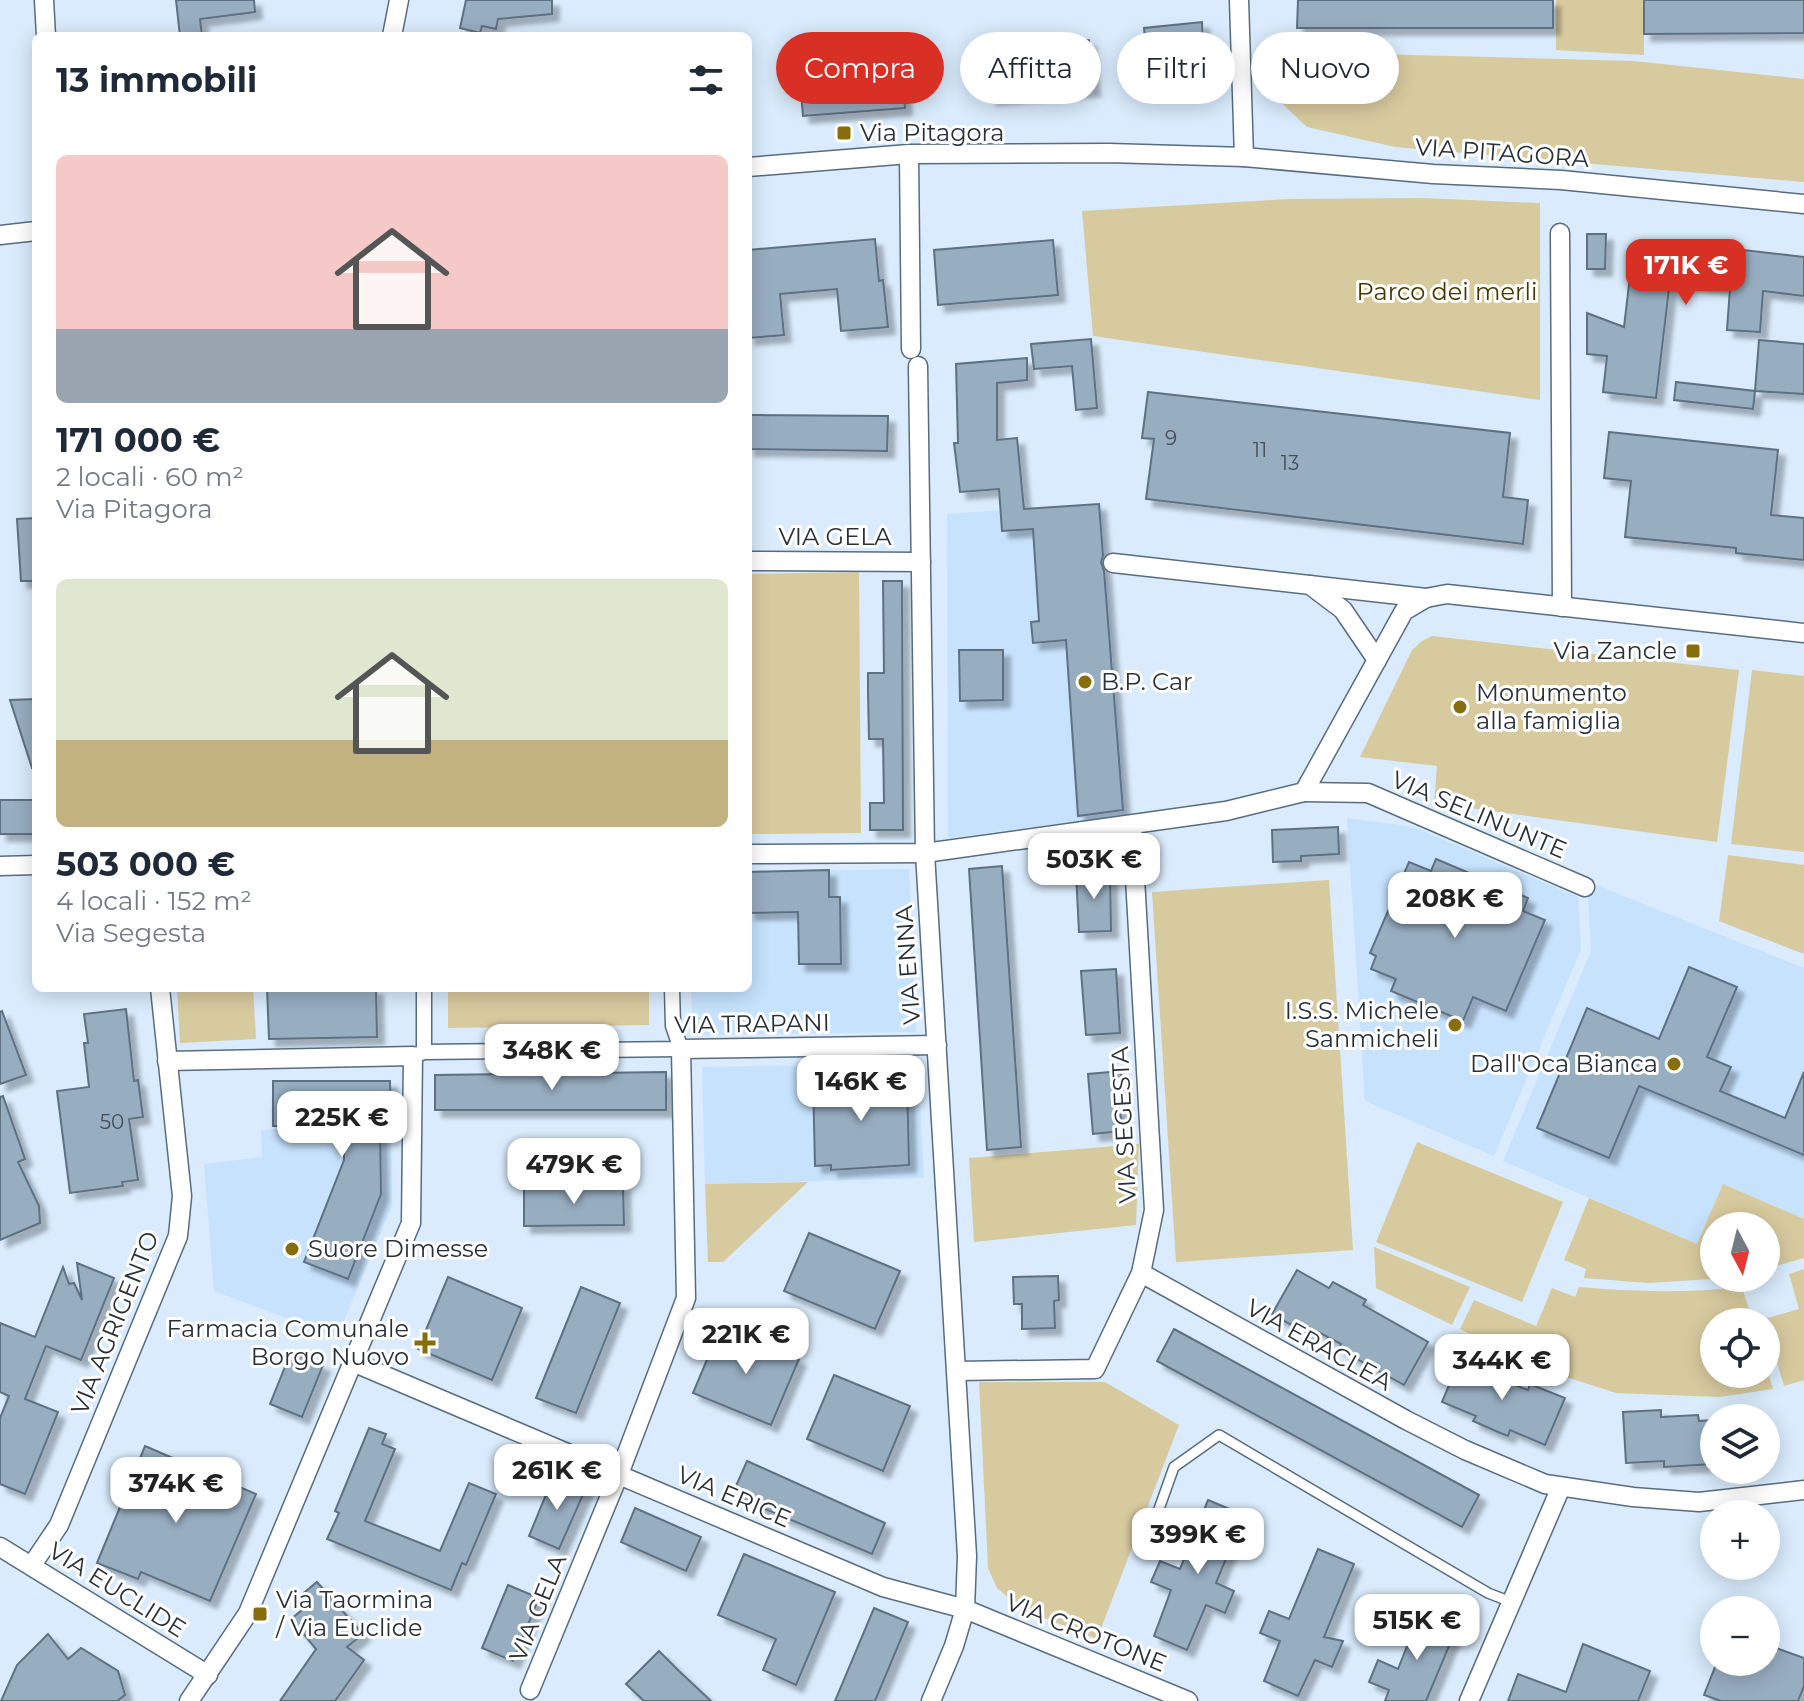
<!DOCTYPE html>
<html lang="it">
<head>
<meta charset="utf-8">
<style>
	body { margin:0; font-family:Montserrat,sans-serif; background:#f2f2f3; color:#1f2937; height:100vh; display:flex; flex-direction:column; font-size:30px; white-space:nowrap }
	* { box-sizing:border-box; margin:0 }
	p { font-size:26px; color:#747a83 }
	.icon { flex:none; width:44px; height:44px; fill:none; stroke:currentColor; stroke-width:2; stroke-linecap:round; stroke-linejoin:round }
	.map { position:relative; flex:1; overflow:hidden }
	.drawer { position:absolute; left:32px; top:32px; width:720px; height:960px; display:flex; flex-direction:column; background:#fff; border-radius:12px; box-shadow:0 4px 20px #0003 }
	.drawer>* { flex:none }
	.hud { position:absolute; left:776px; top:32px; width:760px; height:72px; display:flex; gap:16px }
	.needle { width:52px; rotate:173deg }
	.fabs { position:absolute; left:1700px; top:1212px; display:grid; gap:16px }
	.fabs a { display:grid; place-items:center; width:80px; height:80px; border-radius:50%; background:#fff; box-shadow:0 4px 20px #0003; font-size:40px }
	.price { position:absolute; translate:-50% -68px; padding:0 18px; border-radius:16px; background:#fff; color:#222; font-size:26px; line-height:52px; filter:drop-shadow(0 2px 4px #0008) }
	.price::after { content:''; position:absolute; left:50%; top:48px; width:24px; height:18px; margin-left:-12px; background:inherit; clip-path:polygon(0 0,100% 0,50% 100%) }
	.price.current { background:#d93025; color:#fff }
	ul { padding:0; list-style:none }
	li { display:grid; align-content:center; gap:16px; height:424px; padding:0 24px }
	li span { display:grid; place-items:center; height:248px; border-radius:12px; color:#555 }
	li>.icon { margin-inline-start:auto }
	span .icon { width:144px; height:144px; fill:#fffc; stroke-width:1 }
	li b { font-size:34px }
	h2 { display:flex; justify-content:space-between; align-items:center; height:96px; padding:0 24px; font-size:34px }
	.pill { padding:0 28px; border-radius:36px; background:#fff; box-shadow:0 4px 20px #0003; font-size:28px; line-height:72px }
	.pill.current { background:#d93025; color:#fff }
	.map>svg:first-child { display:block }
	.built { fill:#c6e2fd }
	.green { fill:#d8ca9f }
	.building { fill:#97adc0; stroke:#5d7183; stroke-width:2; filter:url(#shadow) }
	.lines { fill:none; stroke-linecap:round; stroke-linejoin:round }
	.service-casing { stroke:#586c7e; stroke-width:12 }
	.pedestrian-casing { stroke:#586c7e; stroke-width:17 }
	.minor-casing { stroke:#586c7e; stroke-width:21 }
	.service { stroke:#fff; stroke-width:9 }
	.pedestrian { stroke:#fff; stroke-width:14 }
	.minor { stroke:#fff; stroke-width:18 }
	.poi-dot { fill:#876d0c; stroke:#fff; stroke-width:3 }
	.labels { text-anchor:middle; stroke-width:6; stroke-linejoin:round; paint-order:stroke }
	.number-label { font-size:20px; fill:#444f5a }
	.poi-label { font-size:24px; fill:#283038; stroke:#fff; text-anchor:start }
	.street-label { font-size:24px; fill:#283038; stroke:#fff }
	.park-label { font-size:24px; fill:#473800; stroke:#fff }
</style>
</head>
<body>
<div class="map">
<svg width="1804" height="1701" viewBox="0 0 1804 1701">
	<defs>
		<filter id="shadow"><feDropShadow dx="7" dy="7" stdDeviation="2" flood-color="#0004"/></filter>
	</defs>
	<rect width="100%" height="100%" fill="#d9ebfc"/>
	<g class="built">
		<path d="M1102,503L1127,815L948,838L947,514Z"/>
		<path d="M1347,818L1414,827L1578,897L1581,949L1494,1156L1365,1101Z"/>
		<path d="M909,869L916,1032L693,1035L691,988H748V872Z"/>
		<path d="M1593,884L1804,968V1219L1723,1185L1697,1244L1503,1161L1591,951L1588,897Z"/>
		<path d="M918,1063L924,1178L705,1184L702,1067Z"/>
		<path d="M391,1126L392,1206L337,1337L214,1291L204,1164L262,1157L261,1130Z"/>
	</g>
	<g class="green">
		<path d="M1556,0H1644V55L1556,50Z"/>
		<path d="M1265,51L1634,61L1804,79V182L1395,147L1307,127L1271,93Z"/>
		<path d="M1423,198L1540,203V400L1093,336L1082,211L1289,199Z"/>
		<path d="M859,572L861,833L749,834L748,574Z"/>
		<path d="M1432,636L1739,670L1717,842L1434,803L1437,766L1360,757L1412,650L1422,641Z"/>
		<path d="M1752,670L1804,676V852L1731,844Z"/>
		<path d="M1728,855L1804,865V954L1719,921Z"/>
		<path d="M1329,880L1353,1250L1176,1262L1152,892Z"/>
		<path d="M177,988H253L256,1039L180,1043Z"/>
		<path d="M448,988H649V1025L448,1028Z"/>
		<path d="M1417,1142L1563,1202L1522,1302L1376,1242Z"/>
		<path d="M1139,1144L1136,1225L974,1242L969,1158Z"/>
		<path d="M808,1182L723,1262H708L705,1184Z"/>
		<path d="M1723,1184L1804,1219V1258L1766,1269V1226H1714V1278H1729L1648,1283L1584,1278L1586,1269L1564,1260L1589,1198L1697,1244Z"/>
		<path d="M1374,1247L1470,1287L1452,1325L1376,1288Z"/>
		<path d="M1804,1269V1380L1784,1386L1764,1319L1799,1309L1789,1274Z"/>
		<path d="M1579,1287C1635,1292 1687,1293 1742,1287L1753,1322H1714V1374H1766V1366L1773,1389L1719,1397L1616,1393L1541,1369L1460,1329L1474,1300L1536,1326L1552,1288L1575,1297Z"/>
		<path d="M979,1382H1105L1179,1425L1097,1639L1022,1609L997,1588L988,1568Z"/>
	</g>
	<g class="building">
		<path d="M176,0H254L255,12L200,19L202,36H180Z"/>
		<path d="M466,0H552V14L498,19L496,29L482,26L480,33L460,28Z"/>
		<path d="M1298,0H1553V28H1297Z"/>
		<path d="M1644,0H1804V33L1644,34Z"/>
		<path d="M1202,22L1203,53L1195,74L1181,81L1149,84L1144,28Z"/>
		<path d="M1089,40L1093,89L990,98L986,49Z"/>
		<path d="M901,59L905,108L803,116L799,68Z"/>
		<path d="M1587,234H1606L1605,269H1587Z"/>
		<path d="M875,239L879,281L883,280L888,327L841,331L837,289L780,294L784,335L748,338V250Z"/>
		<path d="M1053,240L1058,295L938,305L934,250Z"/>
		<path d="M1666,241L1804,257V296L1763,291L1760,332L1727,330L1730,288L1665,280H1670L1656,398L1603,392L1607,356L1587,354V313L1624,327L1630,276L1661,279Z"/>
		<path d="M1091,339L1097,408L1076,410L1072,366L1034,369L1031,344Z"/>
		<path d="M1759,340L1804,344V394L1755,391Z"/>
		<path d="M1027,358V380L997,383V440L1017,438L1024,509L1099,504L1103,556L1101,562L1104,571L1123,810L1078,816L1066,640L1033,643L1031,622L1039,621L1033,529L1002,531L999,489L960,492L954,443H958L956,364Z"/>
		<path d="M1676,382L1755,391L1753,409L1674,400Z"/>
		<path d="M1148,392L1510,433L1503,497L1528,500L1523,544L1146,499L1154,439L1142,438Z"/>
		<path d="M748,415L888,416L887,451L748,449Z"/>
		<path d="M1609,432L1778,450L1771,515L1804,518V560L1736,553V548L1625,537L1631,481L1604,478Z"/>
		<path d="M36,518V581H21L17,519Z"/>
		<path d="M883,581H902L903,830H870V803H884L883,739H869L868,692V673H884Z"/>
		<path d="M959,650H1003V700L960,701Z"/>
		<path d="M36,699V767L32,768L10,700Z"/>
		<rect x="0" y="800" width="36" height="34"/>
		<path d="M1338,827L1339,854L1301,856V861L1273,862L1272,830Z"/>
		<path d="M1436,859L1528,898L1523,911L1545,920L1506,1011L1473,997L1463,1021L1391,991L1396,979L1371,969L1376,956L1370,953L1409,862L1431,871Z"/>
		<path d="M1002,866L1021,1147L987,1150L969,869Z"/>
		<path d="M829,870V897H840L841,964H799L798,912L748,913V872Z"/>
		<path d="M1110,871L1111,931L1079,932L1076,873Z"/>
		<path d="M1689,967L1737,987L1707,1057L1731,1067L1720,1091L1785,1118L1804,1072V1155L1639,1086L1609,1158L1537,1128L1587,1008L1659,1039Z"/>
		<path d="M1116,969L1120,1033L1086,1035L1081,971Z"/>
		<path d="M267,988H376L377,1037L269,1039Z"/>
		<path d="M126,1009L134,1081L138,1080L143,1117L129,1119L138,1180L122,1182L123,1186L70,1193L57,1091L89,1087L84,1043H88L84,1014Z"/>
		<path d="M2,1011L26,1075L0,1084V1012Z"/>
		<path d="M1121,1071L1123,1097H1119L1122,1131L1093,1134L1088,1074Z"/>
		<path d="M666,1072V1110H435V1075Z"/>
		<path d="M907,1078L909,1165L831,1170V1165L815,1166L813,1080Z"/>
		<path d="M273,1081H390L391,1125H380L381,1194L348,1279L304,1262L344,1160V1126H273Z"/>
		<path d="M3,1096L25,1159L18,1162L39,1206L40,1223L0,1240V1097Z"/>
		<path d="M623,1185L624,1225L524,1226V1187Z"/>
		<path d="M809,1233L900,1271L875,1329L784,1291Z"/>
		<path d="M77,1263L114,1278L81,1360L46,1346L25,1399L58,1412L25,1494L0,1484V1418L9,1396L0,1392V1323L35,1337L63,1267L69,1284L74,1283L82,1300Z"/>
		<path d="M1297,1270L1329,1288L1333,1282L1366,1300L1363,1305L1428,1342L1404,1385L1339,1349L1341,1344L1309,1327L1306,1333L1272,1314Z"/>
		<path d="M1058,1276L1059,1300L1054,1301L1055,1328L1022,1329V1304H1014L1013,1277Z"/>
		<path d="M448,1277L522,1308L492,1380L418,1349Z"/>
		<path d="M581,1287L620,1303L576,1413L536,1398Z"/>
		<path d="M721,1326L799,1359L771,1425L693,1393Z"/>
		<path d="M1174,1329L1479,1495L1462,1527L1157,1361Z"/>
		<path d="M291,1352L323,1365L302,1417L270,1404Z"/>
		<path d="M1462,1354L1497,1369L1494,1377L1528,1390L1530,1384L1565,1398L1545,1445L1510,1430L1508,1436L1498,1432L1473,1421L1476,1416L1442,1402Z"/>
		<path d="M834,1375L910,1406L883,1471L807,1439Z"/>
		<path d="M1661,1410V1417L1698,1415L1699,1421L1714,1420V1464L1664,1467V1461L1626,1463L1623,1412Z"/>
		<path d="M369,1428L386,1434L382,1444L395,1449L365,1521L440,1551L469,1483L496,1494L466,1565L462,1563L451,1590L327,1539L339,1513L335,1511Z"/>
		<path d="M145,1446L256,1494L210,1601L141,1572L138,1579L97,1563Z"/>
		<path d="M747,1461L885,1523L872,1554L732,1495Z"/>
		<path d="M554,1475L586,1488L559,1549L529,1536Z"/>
		<path d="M1208,1500L1244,1515L1216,1583L1234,1591L1225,1613L1206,1605L1187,1650L1154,1636L1171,1590L1151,1582L1160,1561L1180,1569Z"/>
		<path d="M635,1508L701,1537L686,1571L621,1542Z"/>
		<path d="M1318,1549L1354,1564L1324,1637L1343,1641L1332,1667L1315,1660L1298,1696L1264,1681L1280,1641L1260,1633L1269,1611L1289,1619Z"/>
		<path d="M744,1554L835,1592L796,1685L763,1670L776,1639L718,1615Z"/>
		<path d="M317,1582L363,1634L347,1647L364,1660L335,1701H280L316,1649L291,1619L302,1610L298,1605L303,1600L300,1596Z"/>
		<path d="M508,1585L539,1598L513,1661L482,1648Z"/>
		<path d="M874,1608L908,1622L875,1701H835Z"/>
		<path d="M1421,1611L1457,1627L1426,1701H1385L1389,1690L1369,1682L1378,1660L1398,1669Z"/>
		<path d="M48,1634L68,1659L81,1648L118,1671L125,1695L117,1701H1L17,1665Z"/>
		<path d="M1583,1644L1650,1671L1638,1701H1508L1518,1674L1566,1692Z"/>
		<path d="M1776,1648L1804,1658V1686L1798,1701H1721L1704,1695L1717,1662H1766V1650L1775,1653Z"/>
		<path d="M659,1651L679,1671L711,1701H644L626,1684Z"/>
	</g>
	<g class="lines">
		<defs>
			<path id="service" d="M1144,1551L1174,1467L1219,1435L1488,1593L1511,1602"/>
			<g id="pedestrian">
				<path d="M424,988V1052"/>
				<path d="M413,1056L424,1052L681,1049L673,1026L672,988"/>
			</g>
			<g id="minor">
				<path d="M44,0L46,36"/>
				<path d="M1239,0L1244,157"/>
				<path d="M392,36L399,0"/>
				<path d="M909,154L911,349"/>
				<path d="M748,167L909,154L1109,153L1244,157L1433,174L1561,180L1804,204"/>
				<path d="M1560,233L1562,607"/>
				<path d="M0,235L36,231"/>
				<path d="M918,366L925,853L967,1556L965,1609L954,1646L931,1701"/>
				<path d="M748,561L921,562"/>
				<path d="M1113,563L1426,598L1447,594L1804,633"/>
				<path d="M1310,585L1343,610L1377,660"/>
				<path d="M1304,792L1368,793L1585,887"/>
				<path d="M748,854L925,853L1226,811L1304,792L1404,611L1426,598"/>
				<path d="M0,866L36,865"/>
				<path d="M167,1061L413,1056L411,1223L248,1613L189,1701"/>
				<path d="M1141,1273L1406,1420L1465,1450L1545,1484L1633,1497L1699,1502L1804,1490"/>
				<path d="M355,1363L883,1587L965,1609L1188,1701"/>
				<path d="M957,1371L1095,1369L1141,1273L1154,1210L1132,826"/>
				<path d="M0,1547L208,1675"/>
				<path d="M32,1565L59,1525L178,1236L182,1196L160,988"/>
				<path d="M530,1690L619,1474L686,1298L681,1049L937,1045"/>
				<path d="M1469,1701L1561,1487"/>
			</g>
		</defs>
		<use href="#service" class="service-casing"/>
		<use href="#pedestrian" class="pedestrian-casing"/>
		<use href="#minor" class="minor-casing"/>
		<use href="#service" class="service"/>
		<use href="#pedestrian" class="pedestrian"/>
		<use href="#minor" class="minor"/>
	</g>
	<g class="poi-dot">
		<rect x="836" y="125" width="16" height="16" rx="4"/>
		<rect x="1685" y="643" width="16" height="16" rx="4"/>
		<circle cx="1085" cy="682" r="8"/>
		<circle cx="1460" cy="707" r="8"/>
		<circle cx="1455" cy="1025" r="8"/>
		<circle cx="1674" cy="1064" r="8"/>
		<circle cx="292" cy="1249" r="8"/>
		<path d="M421 1331h8v8h8v8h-8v8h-8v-8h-8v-8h8z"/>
		<rect x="252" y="1606" width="16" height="16" rx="4"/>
	</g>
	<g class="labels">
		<g class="number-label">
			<text x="1171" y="445">9</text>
			<text x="1260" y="457">11</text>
			<text x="1290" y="470">13</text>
			<text x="112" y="1129">50</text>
		</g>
		<g class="poi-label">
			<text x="860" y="141">Via Pitagora</text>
			<text x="1677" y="659" text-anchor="end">Via Zancle</text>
			<text x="1101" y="690">B.P. Car</text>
			<text x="1476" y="701">Monumento<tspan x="1476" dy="28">alla famiglia</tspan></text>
			<text x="1439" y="1019" text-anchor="end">I.S.S. Michele<tspan x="1439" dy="28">Sanmicheli</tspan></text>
			<text x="1658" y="1072" text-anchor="end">Dall'Oca Bianca</text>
			<text x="308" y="1257">Suore Dimesse</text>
			<text x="409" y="1337" text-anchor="end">Farmacia Comunale<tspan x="409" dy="28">Borgo Nuovo</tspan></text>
			<text x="276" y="1608">Via Taormina<tspan x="276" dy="28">/ Via Euclide</tspan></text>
		</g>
		<g class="street-label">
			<text transform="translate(1502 153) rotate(4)" y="8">VIA PITAGORA</text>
			<text x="835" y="545">VIA GELA</text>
			<text transform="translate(1479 815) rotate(23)" y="8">VIA SELINUNTE</text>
			<text transform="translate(908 965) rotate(-94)" y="8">VIA ENNA</text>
			<text transform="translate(752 1024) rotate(-1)" y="8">VIA TRAPANI</text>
			<text transform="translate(1124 1125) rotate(-93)" y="8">VIA SEGESTA</text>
			<text transform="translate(115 1323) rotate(-68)" y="8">VIA AGRIGENTO</text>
			<text transform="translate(1319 1345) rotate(29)" y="8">VIA ERACLEA</text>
			<text transform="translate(734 1497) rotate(23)" y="8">VIA ERICE</text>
			<text transform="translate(117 1590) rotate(32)" y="8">VIA EUCLIDE</text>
			<text transform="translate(538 1608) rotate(-68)" y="8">VIA GELA</text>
			<text transform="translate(1086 1633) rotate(22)" y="8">VIA CROTONE</text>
		</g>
		<g class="park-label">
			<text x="1447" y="300">Parco dei merli</text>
		</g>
	</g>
</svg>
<div class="fabs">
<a><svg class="needle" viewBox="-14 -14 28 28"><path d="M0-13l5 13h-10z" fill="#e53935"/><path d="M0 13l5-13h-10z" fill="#747a83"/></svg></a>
<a><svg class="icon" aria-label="locate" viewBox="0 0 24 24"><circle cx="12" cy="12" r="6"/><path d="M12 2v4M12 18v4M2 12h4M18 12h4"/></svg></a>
<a><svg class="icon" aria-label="layers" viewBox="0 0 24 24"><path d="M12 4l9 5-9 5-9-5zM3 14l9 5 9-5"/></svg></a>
<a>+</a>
<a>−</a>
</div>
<b class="price current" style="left:1686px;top:307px">171K €</b>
<b class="price" style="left:1094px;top:901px">503K €</b>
<b class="price" style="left:1455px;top:940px">208K €</b>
<b class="price" style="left:552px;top:1092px">348K €</b>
<b class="price" style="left:861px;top:1123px">146K €</b>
<b class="price" style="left:342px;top:1159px">225K €</b>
<b class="price" style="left:574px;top:1206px">479K €</b>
<b class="price" style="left:746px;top:1376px">221K €</b>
<b class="price" style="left:1502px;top:1402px">344K €</b>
<b class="price" style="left:557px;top:1512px">261K €</b>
<b class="price" style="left:176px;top:1525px">374K €</b>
<b class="price" style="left:1198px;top:1576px">399K €</b>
<b class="price" style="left:1417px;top:1662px">515K €</b>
<div class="hud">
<a class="pill current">Compra</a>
<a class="pill">Affitta</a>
<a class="pill">Filtri</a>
<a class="pill">Nuovo</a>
</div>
<section class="drawer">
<h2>13 immobili<svg class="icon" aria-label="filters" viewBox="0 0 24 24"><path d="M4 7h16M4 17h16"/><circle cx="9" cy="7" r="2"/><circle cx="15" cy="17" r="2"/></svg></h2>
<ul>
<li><span style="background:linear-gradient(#f6c9c9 70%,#9aa5b1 0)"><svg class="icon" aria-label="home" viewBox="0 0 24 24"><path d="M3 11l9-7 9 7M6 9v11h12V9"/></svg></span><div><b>171 000 €</b><p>2 locali · 60 m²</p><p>Via Pitagora</p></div></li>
<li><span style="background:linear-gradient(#dfe7d0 65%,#c2b280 0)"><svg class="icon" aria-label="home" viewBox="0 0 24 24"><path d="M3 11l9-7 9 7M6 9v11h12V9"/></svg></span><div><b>503 000 €</b><p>4 locali · 152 m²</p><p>Via Segesta</p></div></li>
</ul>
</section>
</div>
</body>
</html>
